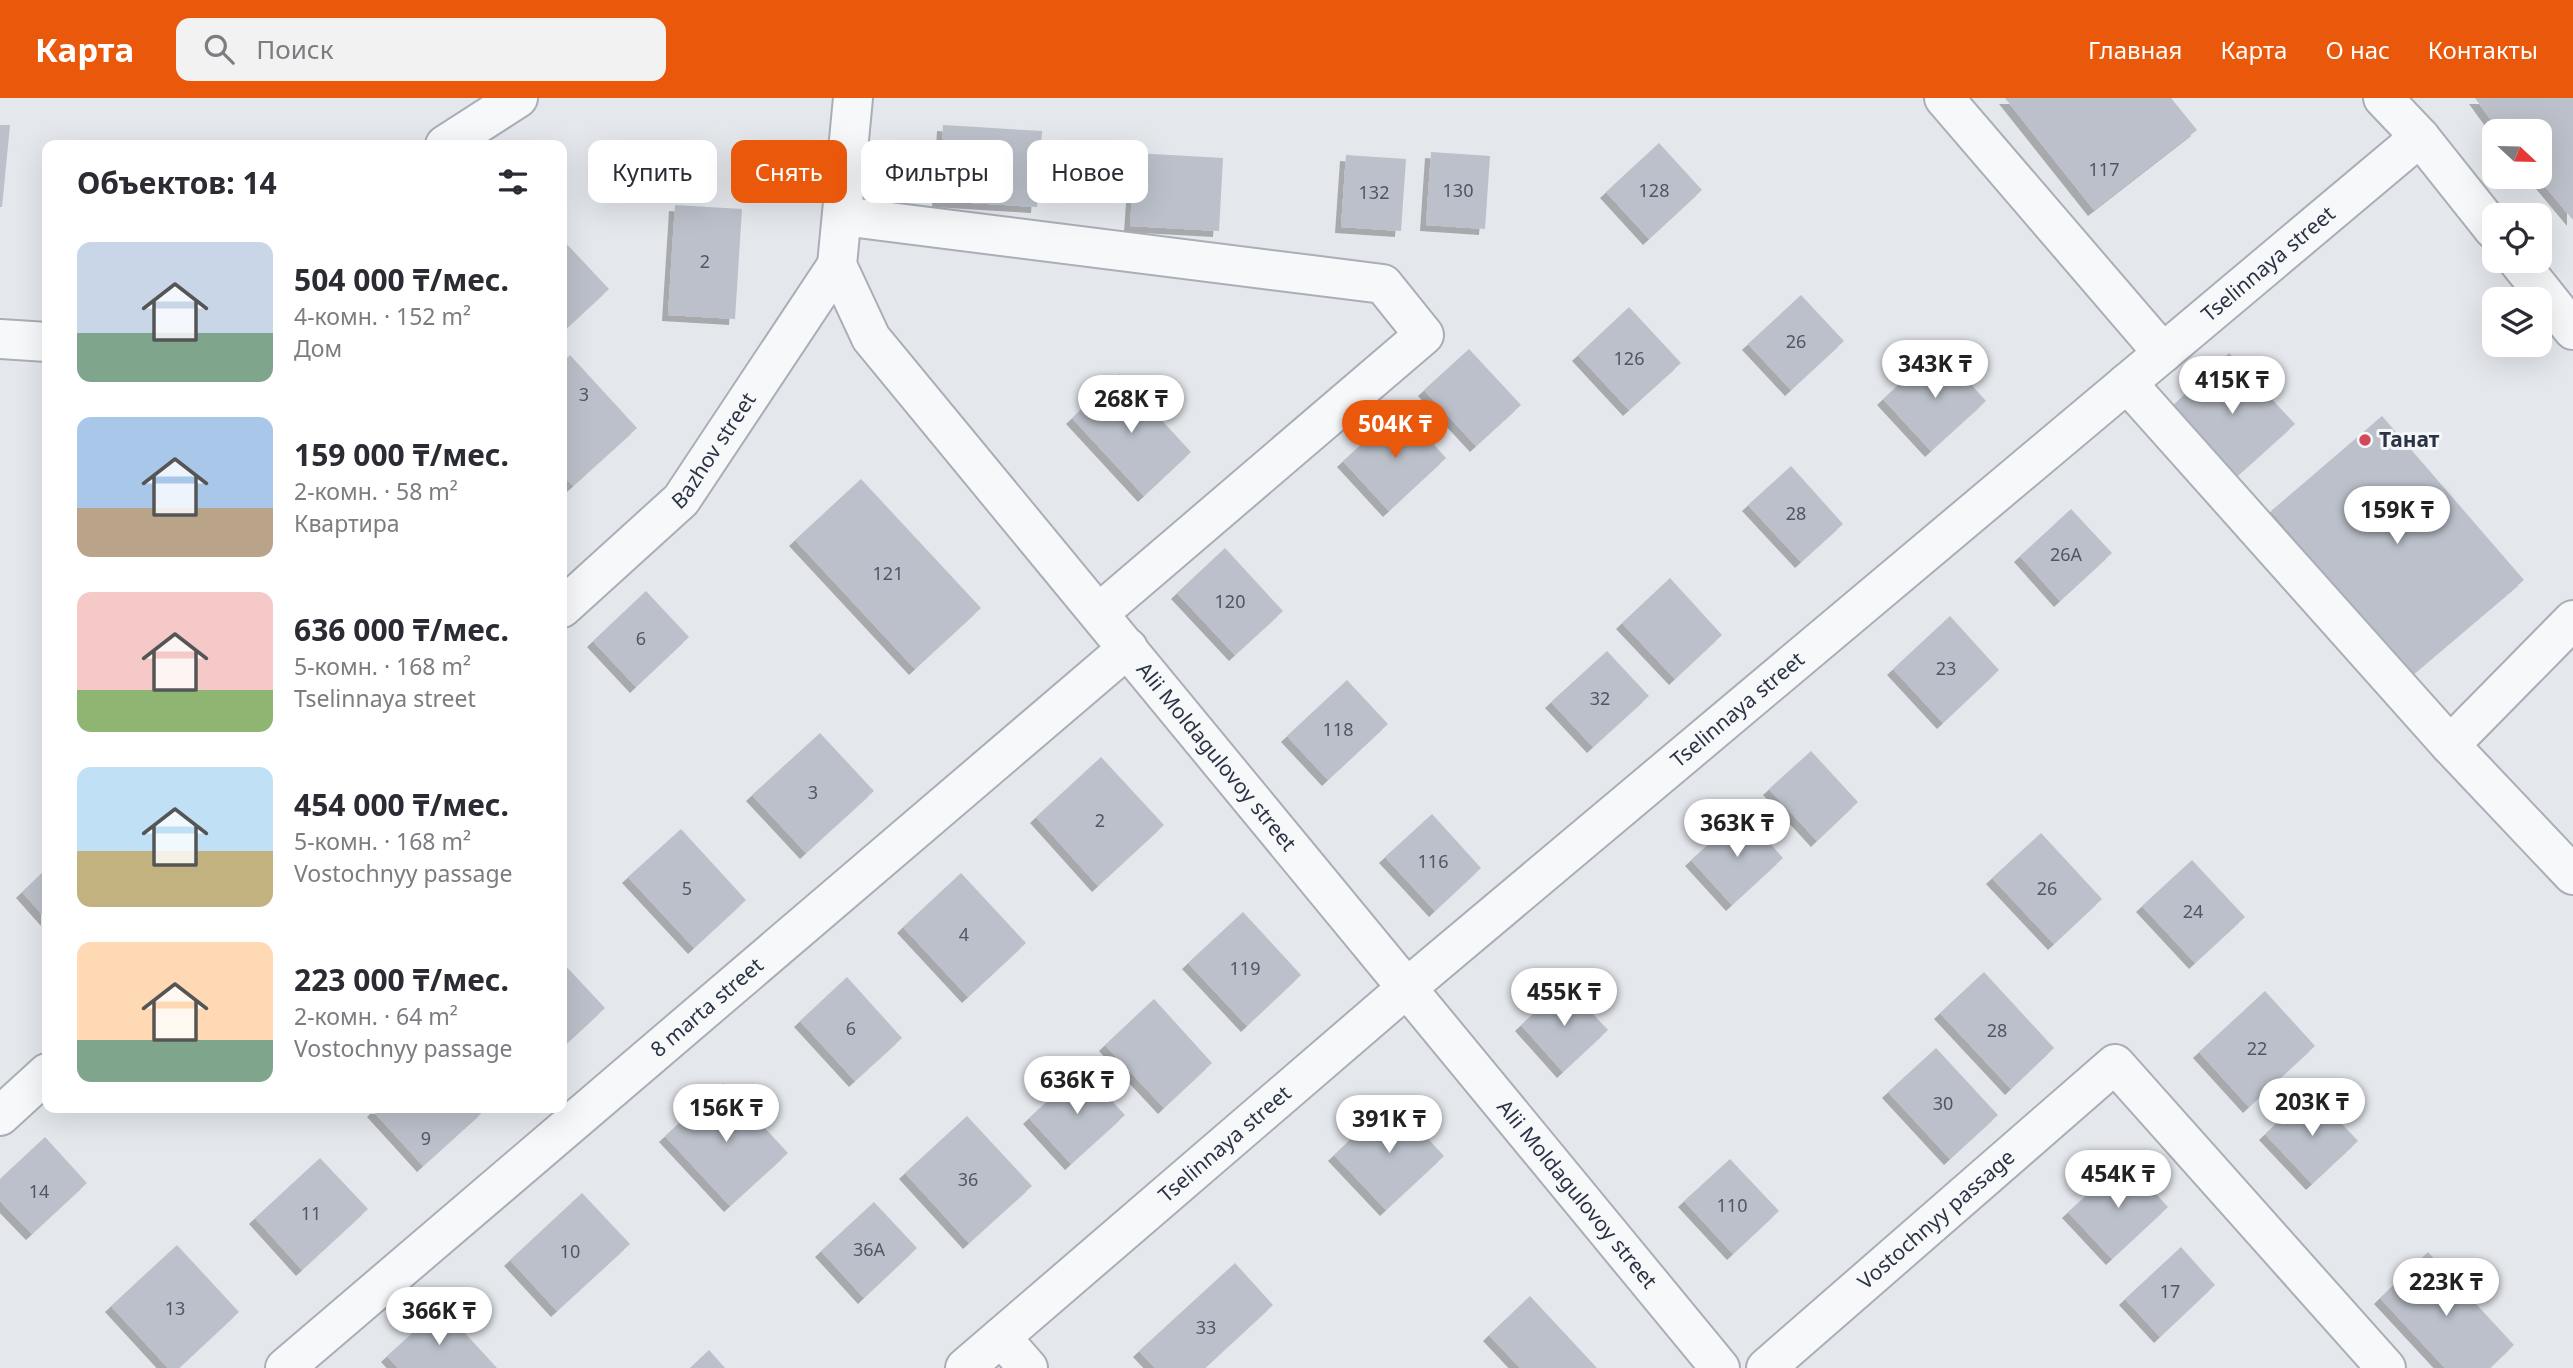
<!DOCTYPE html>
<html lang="ru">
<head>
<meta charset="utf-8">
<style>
	body { margin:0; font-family:"Noto Sans",sans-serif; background:#f2f2f3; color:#2b2b33; height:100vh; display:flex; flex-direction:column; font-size:26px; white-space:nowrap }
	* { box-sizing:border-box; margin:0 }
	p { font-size:23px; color:#7c7c81 }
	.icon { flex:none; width:38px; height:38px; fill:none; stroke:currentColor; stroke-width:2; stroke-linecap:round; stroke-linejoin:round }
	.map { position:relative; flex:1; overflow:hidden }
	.details { position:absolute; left:42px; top:42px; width:525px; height:973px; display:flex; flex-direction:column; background:#fff; border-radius:14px; box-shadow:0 7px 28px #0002 }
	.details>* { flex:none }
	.hud { position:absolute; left:588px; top:42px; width:665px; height:63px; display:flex; gap:14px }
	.needle { width:46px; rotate:112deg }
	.tools { position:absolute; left:2482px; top:21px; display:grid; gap:14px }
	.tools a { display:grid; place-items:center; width:70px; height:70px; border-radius:14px; background:#fff; box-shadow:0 7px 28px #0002; font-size:35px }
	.price { position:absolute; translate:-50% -60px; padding:0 16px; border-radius:24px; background:#fff; color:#222; font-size:23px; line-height:46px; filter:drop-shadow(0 2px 4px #0008) }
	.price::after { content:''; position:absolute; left:50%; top:42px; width:21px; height:16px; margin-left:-10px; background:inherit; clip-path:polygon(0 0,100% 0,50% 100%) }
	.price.current { background:#ea580c; color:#fff }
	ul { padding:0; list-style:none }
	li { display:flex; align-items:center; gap:21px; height:175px; padding:0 35px }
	li span { display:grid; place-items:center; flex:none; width:196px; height:140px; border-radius:14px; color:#555 }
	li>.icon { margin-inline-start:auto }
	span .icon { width:84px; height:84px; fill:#fffc; stroke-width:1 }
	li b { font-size:30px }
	h2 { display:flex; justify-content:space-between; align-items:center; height:84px; padding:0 35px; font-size:30px }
	.tag { padding:0 24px; border-radius:14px; background:#fff; box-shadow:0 7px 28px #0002; font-size:24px; line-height:63px }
	.tag.current { background:#ea580c; color:#fff }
	header { display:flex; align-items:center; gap:42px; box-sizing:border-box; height:98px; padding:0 35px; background:#ea580c; color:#fff }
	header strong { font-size:33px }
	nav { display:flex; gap:38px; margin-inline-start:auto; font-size:24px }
	.search { width:490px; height:63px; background:#f2f2f3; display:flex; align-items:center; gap:18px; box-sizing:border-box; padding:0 24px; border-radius:14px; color:#7c7c81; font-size:26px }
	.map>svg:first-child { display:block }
	.building { fill:#bbc0ca; filter:url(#shadow) }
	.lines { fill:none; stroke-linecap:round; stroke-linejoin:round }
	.minor-casing { stroke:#a9aeb7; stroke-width:42 }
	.minor { stroke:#f7f8fa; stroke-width:38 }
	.poi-dot { fill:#d1495b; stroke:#f4f6f9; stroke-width:2.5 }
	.labels { text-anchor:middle; stroke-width:6; stroke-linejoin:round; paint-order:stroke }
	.number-label { font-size:18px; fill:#4f5766 }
	.street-label { font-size:21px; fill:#2b3445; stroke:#f4f6f9 }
	.poi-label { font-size:21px; font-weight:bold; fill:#2b3445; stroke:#f4f6f9; text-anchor:start }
</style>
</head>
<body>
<header>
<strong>Карта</strong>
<div class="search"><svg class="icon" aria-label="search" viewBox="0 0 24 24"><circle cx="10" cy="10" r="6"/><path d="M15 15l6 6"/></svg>Поиск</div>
<nav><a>Главная</a><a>Карта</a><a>О нас</a><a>Контакты</a></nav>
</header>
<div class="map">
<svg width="2573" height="1270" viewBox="0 0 2573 1270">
	<defs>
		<filter id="shadow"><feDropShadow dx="-6" dy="6" stdDeviation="0" flood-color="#0004"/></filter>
	</defs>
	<rect width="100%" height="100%" fill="#e4e7ec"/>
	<g class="building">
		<path d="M2005,0H2171L2197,32L2094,112Z"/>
		<path d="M2475,0H2573V122L2537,79L2539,33H2499Z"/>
		<path d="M0,27H10L2,109H0Z"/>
		<path d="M943,27L1042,33L1037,109L938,103Z"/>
		<path d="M1659,45L1702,92L1649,141L1606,94Z"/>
		<path d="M1431,54L1490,58L1485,131L1426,127Z"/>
		<path d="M1135,55L1223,60L1219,133L1130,128Z"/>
		<path d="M1346,57L1406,61L1401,133L1341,129Z"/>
		<path d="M675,107L742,111L735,221L668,217Z"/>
		<path d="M562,141L609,191L568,229L562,222Z"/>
		<path d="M1801,197L1844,243L1791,292L1748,246Z"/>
		<path d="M1629,209L1681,265L1629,312L1578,257Z"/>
		<path d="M1938,250L1986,303L1931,353L1883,301Z"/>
		<path d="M1469,251L1521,307L1476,348L1424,292Z"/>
		<path d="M2229,255L2295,326L2235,380L2170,310Z"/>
		<path d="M570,257L637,330L573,388L562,376V265Z"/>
		<path d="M1119,276L1191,354L1144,398L1072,320Z"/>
		<path d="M1401,310L1446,360L1389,413L1343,363Z"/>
		<path d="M2382,318L2524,482L2412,577L2271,413Z"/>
		<path d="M1791,368L1843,426L1801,464L1748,407Z"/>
		<path d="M861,381L981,510L915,571L795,442Z"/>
		<path d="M2071,411L2112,455L2060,503L2020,458Z"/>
		<path d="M1225,450L1283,513L1235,557L1177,495Z"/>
		<path d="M1670,480L1722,537L1675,581L1622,525Z"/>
		<path d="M646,493L689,539L636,589L593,543Z"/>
		<path d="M1950,518L1999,572L1943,625L1893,571Z"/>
		<path d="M1607,553L1649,598L1593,649L1551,604Z"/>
		<path d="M1347,582L1388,626L1328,682L1287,638Z"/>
		<path d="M820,635L874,693L806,755L752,697Z"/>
		<path d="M1811,653L1858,704L1817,743L1769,691Z"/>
		<path d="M1101,659L1164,727L1098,788L1036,719Z"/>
		<path d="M1743,715L1783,760L1732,807L1691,762Z"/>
		<path d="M1432,716L1481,770L1435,813L1385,759Z"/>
		<path d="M681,731L746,802L694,850L628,779Z"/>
		<path d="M2041,735L2102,801L2054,846L1992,780Z"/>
		<path d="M2192,762L2245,819L2195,865L2142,808Z"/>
		<path d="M47,770V822L22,794Z"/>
		<path d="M961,775L1026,845L968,899L903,829Z"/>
		<path d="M1243,814L1301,877L1247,928L1188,865Z"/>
		<path d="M562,864L605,910L562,950Z"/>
		<path d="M1984,874L2054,950L2011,991L1940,915Z"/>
		<path d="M847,879L902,940L855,983L800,923Z"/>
		<path d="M1565,886L1608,932L1563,974L1521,927Z"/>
		<path d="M2265,893L2315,948L2249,1009L2199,954Z"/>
		<path d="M1154,901L1212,965L1164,1010L1105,947Z"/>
		<path d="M1936,950L1998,1017L1950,1061L1888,994Z"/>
		<path d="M1082,971L1125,1017L1071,1066L1029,1020Z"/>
		<path d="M723,985L788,1055L730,1108L665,1038Z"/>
		<path d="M2311,993L2358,1043L2312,1086L2265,1036Z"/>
		<path d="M1392,1002L1444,1058L1386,1112L1334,1057Z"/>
		<path d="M376,1010H483L485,1012L423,1068L373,1013Z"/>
		<path d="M967,1018L1032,1088L969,1145L905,1075Z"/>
		<path d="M45,1039L87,1085L32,1136L0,1103V1081Z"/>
		<path d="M320,1060L368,1111L302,1172L255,1120Z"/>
		<path d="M1730,1061L1779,1113L1733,1156L1684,1103Z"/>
		<path d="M2125,1062L2168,1109L2112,1161L2068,1114Z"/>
		<path d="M582,1095L630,1146L557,1213L510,1162Z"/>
		<path d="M874,1104L917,1150L864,1200L821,1153Z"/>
		<path d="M177,1147L239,1214L179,1270H168L111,1208Z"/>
		<path d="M2181,1149L2215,1187L2160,1239L2125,1201Z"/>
		<path d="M2428,1154L2514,1247L2490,1270H2445L2380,1200Z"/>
		<path d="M1235,1165L1273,1207L1205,1270H1155L1139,1253Z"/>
		<path d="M1530,1198L1597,1270H1520L1489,1237Z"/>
		<path d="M441,1209L497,1270H398L387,1258Z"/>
		<path d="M709,1252L725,1270H690Z"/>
	</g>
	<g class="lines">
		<defs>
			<g id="minor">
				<path id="s1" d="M853,0L837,167L871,240L1720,1270"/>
				<path d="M1944,0L2163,255"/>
				<path d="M2383,0L2420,39L2494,132"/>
				<path d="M445,47L518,0"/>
				<path d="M842,118L1383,186L1424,237L1099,515"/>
				<path d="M2518,163L2573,232"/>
				<path d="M0,241L47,244"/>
				<path d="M2127,285L2450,647L2573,777"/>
				<path id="s2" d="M562,510L681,402L837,167"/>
				<path d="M2450,647L2573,522"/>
				<path d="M0,1018L47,975"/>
				<path d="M1001,1239L1028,1270"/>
				<path id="s3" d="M285,1270L1128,550"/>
				<path id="s4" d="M965,1270L1409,888L2420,39"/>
				<path id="s5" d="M1766,1270L2115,966L2386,1270"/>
			</g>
		</defs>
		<use href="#minor" class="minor-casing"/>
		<use href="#minor" class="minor"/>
	</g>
	<circle class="poi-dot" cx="2365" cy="342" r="7"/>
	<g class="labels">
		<g class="number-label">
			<text x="2104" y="78">117</text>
			<text x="1458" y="99">130</text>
			<text x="1654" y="99">128</text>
			<text x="1374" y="101">132</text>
			<text x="705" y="170">2</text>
			<text x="1796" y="250">26</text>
			<text x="1629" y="267">126</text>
			<text x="584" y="303">3</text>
			<text x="1796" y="422">28</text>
			<text x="2066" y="463">26А</text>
			<text x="888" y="482">121</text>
			<text x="1230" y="510">120</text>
			<text x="641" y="547">6</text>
			<text x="1946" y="577">23</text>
			<text x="1600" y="607">32</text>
			<text x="1338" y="638">118</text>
			<text x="813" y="701">3</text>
			<text x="1100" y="729">2</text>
			<text x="1433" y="770">116</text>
			<text x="687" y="797">5</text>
			<text x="2047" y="797">26</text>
			<text x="2193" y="820">24</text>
			<text x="964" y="843">4</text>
			<text x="1245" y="877">119</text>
			<text x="851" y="937">6</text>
			<text x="1997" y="939">28</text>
			<text x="2257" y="957">22</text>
			<text x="1943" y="1012">30</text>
			<text x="426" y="1047">9</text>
			<text x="968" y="1088">36</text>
			<text x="39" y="1100">14</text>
			<text x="1732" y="1114">110</text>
			<text x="311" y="1122">11</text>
			<text x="869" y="1158">36А</text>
			<text x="570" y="1160">10</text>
			<text x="2170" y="1200">17</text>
			<text x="175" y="1217">13</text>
			<text x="1206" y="1236">33</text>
		</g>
		<g class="street-label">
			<text dy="7" stroke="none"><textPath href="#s4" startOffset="1708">Tselinnaya street</textPath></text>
			<text dy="7" stroke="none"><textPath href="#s2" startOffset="220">Bazhov street</textPath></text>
			<text dy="7" stroke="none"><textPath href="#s4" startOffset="1015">Tselinnaya street</textPath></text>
			<text dy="7" stroke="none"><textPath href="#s1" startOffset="791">Alii Moldagulovoy street</textPath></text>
			<text dy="7" stroke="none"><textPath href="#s3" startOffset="555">8 marta street</textPath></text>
			<text dy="7" stroke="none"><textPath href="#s4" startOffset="343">Tselinnaya street</textPath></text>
			<text dy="7" stroke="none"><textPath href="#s1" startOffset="1358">Alii Moldagulovoy street</textPath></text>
			<text dy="7" stroke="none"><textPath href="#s5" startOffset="226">Vostochnyy passage</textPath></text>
		</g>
		<g class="poi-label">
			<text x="2379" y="349">Танат</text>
		</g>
	</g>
</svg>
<div class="tools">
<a><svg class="needle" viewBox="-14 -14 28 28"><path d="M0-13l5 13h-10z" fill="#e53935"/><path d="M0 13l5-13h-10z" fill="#7c7c81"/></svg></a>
<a><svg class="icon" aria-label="locate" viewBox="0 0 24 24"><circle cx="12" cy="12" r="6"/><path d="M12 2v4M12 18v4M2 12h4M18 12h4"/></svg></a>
<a><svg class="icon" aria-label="layers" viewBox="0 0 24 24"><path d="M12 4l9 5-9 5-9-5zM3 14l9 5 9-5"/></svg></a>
</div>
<b class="price" style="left:1935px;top:302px">343K ₸</b>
<b class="price" style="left:2232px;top:318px">415K ₸</b>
<b class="price" style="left:1131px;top:337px">268K ₸</b>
<b class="price current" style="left:1395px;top:362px">504K ₸</b>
<b class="price" style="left:2397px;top:448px">159K ₸</b>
<b class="price" style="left:1737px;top:761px">363K ₸</b>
<b class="price" style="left:1564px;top:930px">455K ₸</b>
<b class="price" style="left:1077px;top:1018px">636K ₸</b>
<b class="price" style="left:2312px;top:1040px">203K ₸</b>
<b class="price" style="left:726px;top:1046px">156K ₸</b>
<b class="price" style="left:1389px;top:1057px">391K ₸</b>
<b class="price" style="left:2118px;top:1112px">454K ₸</b>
<b class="price" style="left:2446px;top:1220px">223K ₸</b>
<b class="price" style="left:439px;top:1249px">366K ₸</b>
<div class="hud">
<a class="tag">Купить</a>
<a class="tag current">Снять</a>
<a class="tag">Фильтры</a>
<a class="tag">Новое</a>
</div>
<section class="details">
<h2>Объектов: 14<svg class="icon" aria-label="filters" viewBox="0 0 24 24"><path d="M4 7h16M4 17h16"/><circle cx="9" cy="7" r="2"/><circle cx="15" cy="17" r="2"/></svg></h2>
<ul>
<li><span style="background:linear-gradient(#c9d6e8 65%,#7fa58c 0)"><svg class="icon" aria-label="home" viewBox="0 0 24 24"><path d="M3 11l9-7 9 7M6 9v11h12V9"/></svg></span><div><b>504 000 ₸/мес.</b><p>4-комн. · 152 m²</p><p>Дом</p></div></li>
<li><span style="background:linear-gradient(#a9c7e8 65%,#b9a48a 0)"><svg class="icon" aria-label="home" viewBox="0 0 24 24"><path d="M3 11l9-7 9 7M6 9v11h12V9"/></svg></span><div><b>159 000 ₸/мес.</b><p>2-комн. · 58 m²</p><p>Квартира</p></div></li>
<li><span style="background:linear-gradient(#f6c9c9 70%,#8fb573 0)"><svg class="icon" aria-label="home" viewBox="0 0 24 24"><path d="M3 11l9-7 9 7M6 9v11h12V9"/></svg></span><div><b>636 000 ₸/мес.</b><p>5-комн. · 168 m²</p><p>Tselinnaya street</p></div></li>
<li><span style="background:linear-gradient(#bfe0f5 60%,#c2b280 0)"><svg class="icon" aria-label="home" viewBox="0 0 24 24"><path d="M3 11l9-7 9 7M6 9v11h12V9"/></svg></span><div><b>454 000 ₸/мес.</b><p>5-комн. · 168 m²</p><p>Vostochnyy passage</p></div></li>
<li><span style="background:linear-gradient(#ffd9b3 70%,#7fa58c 0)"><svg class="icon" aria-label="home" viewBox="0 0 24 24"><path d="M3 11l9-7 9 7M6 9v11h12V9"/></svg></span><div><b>223 000 ₸/мес.</b><p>2-комн. · 64 m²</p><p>Vostochnyy passage</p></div></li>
</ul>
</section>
</div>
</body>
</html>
